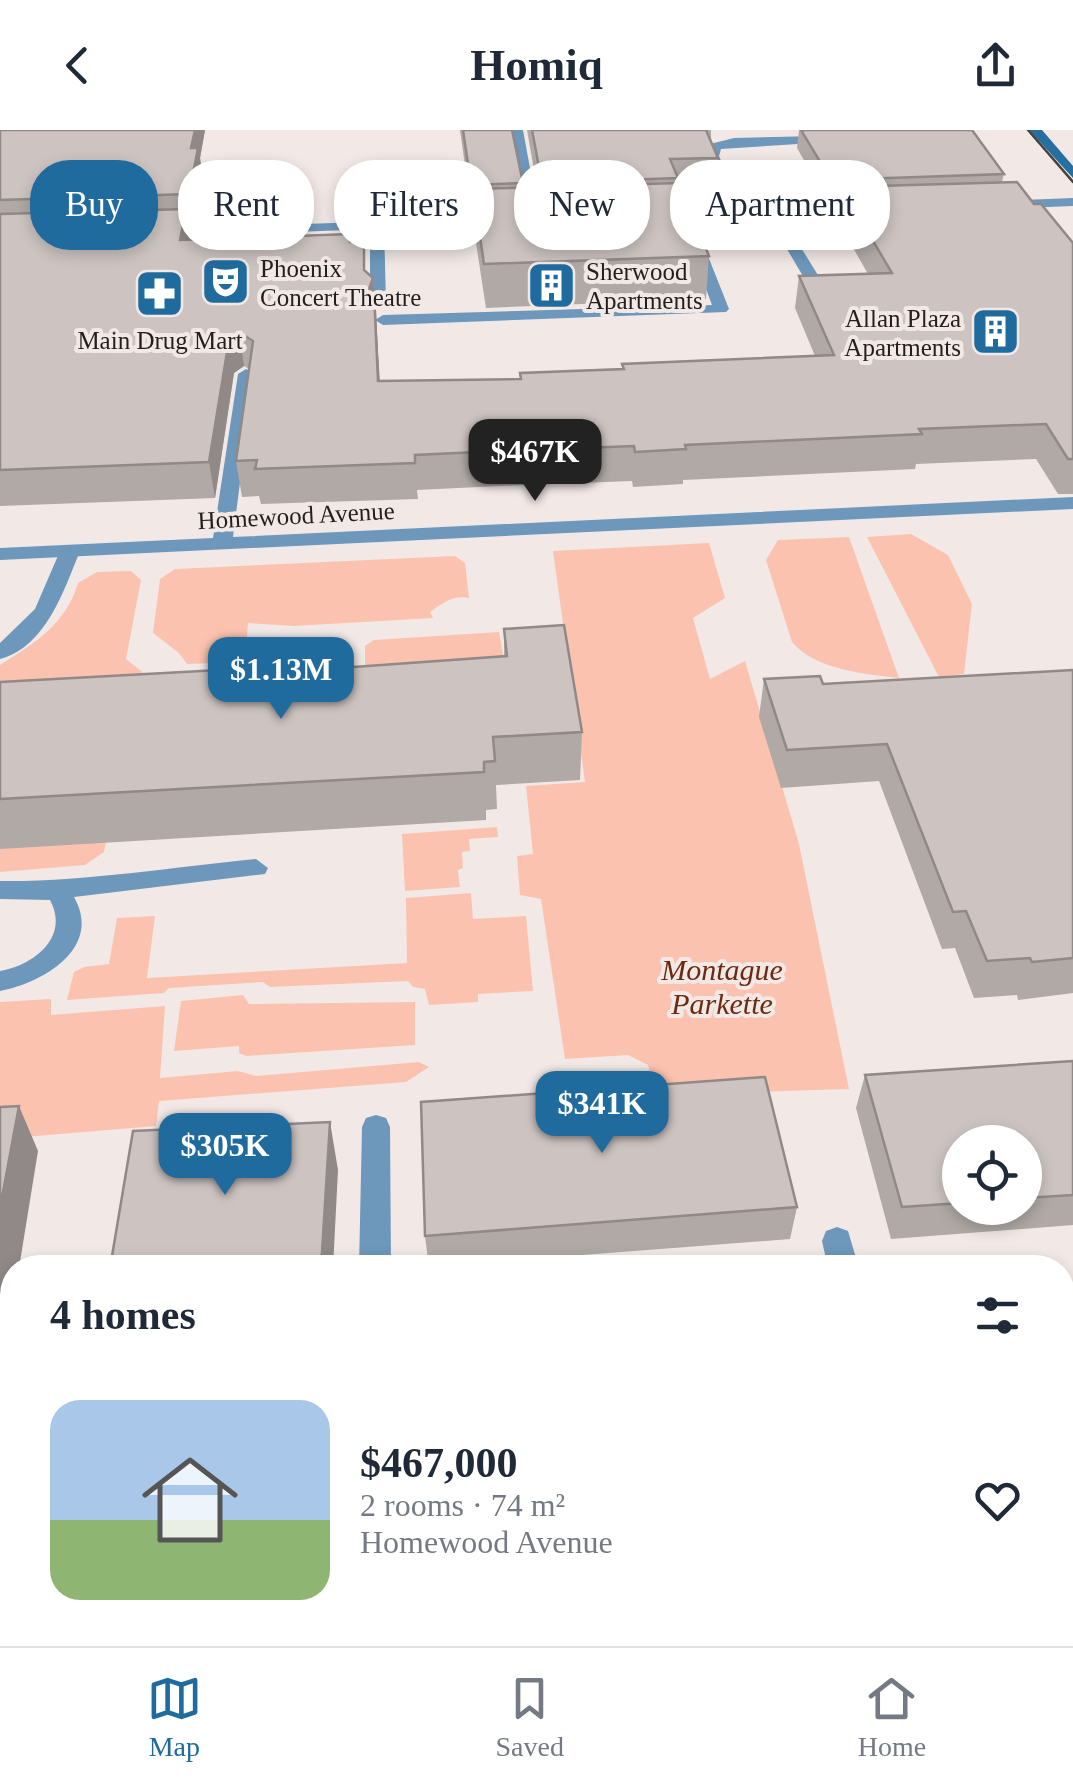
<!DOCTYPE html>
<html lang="en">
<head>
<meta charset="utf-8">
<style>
	body { margin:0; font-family:"Times New Roman",serif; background:#f6f6f7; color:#1f2937; height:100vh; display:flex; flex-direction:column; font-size:38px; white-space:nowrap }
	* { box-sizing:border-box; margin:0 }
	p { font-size:32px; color:#747a83 }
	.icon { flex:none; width:55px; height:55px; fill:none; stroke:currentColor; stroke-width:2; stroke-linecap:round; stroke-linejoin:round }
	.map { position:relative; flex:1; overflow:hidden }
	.panel { position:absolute; left:0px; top:1125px; width:1075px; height:392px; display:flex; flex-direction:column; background:#fff; border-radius:40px 40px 0 0; box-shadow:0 5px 15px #0003 }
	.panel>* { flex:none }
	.guide { position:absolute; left:30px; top:30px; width:1015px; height:90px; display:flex; gap:20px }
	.buttons { position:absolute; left:942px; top:995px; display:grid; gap:20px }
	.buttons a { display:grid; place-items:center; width:100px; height:100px; border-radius:50%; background:#fff; box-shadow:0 5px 15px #0003; font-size:50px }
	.price { position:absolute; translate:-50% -85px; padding:0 22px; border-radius:20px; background:#206b9e; color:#fff; font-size:32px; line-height:65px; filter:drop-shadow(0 2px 5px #0008) }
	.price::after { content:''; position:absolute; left:50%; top:60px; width:30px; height:22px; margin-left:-15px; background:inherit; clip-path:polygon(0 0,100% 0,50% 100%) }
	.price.active { background:#222; color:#fff }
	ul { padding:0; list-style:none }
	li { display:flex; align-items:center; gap:30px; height:250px; padding:0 50px }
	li+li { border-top:2px solid #e0e1e3 }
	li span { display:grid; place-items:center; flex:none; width:280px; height:200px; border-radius:30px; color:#555 }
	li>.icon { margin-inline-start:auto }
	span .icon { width:120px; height:120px; fill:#fffc; stroke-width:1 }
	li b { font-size:42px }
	h2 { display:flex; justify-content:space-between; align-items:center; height:120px; padding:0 50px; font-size:42px }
	.tag { padding:0 35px; border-radius:40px; background:#fff; box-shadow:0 5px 15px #0003; font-size:35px; line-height:90px }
	.tag.active { background:#206b9e; color:#fff }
	header { display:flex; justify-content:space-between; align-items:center; height:130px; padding:0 50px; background:#fff; font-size:45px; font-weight:700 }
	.tab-bar { display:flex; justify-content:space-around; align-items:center; height:140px; border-top:2px solid #e0e1e3; background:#fff; font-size:28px; color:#747a83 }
	.tab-bar a { display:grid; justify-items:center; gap:5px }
	.tab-bar .active { color:#206b9e }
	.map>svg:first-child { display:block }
	.green { fill:#fbc3af }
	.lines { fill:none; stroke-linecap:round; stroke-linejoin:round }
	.service { fill:#6d98bb; fill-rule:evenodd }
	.minor { fill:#6d98bb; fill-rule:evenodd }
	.tertiary { fill:#6d98bb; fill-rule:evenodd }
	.secondary { fill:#266fa1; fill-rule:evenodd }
	.tram { stroke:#464240; stroke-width:2.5 }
	.wall { fill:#b0a9a6; fill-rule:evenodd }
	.shaded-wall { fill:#908987 }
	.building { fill:#cdc4c1; stroke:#908987; stroke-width:2.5 }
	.labels { text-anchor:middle; stroke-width:8; stroke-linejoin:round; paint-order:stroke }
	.far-poi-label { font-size:25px; fill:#221f1e; stroke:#f2e9e6; text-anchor:start }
	.far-street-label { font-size:25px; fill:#221f1e; stroke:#f2e9e6 }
	.park-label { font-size:30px; font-style:italic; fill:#6c2b0f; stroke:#f2e9e6 }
</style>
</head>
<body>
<header><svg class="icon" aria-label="back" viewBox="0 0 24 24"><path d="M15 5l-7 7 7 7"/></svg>Homiq<svg class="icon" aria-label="share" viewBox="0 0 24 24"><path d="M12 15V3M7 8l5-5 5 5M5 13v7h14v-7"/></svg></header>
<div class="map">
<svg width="1073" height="1516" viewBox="0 0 1073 1516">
	<rect width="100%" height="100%" fill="#f2e9e6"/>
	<g class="green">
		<path d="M911,404L948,425L972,474L964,544L939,547L867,407Z"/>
		<path d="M849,407L899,548C865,544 816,540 792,512L766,430L778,410Z"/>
		<path d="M709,413L725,468L693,488L710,549L745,531L799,714L849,959L655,965L648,935L628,925L565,929L541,769L520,765L517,726L533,724L526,656L585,652L553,421Z"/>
		<path d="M455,426L465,433L469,468C453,465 443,473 430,482L433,488L294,496L248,493L245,532L187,534L179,523L153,503L160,449L175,439Z"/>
		<path d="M131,441L141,450L126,529L151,549L0,602V535C35,513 66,494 78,453L97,442Z"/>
		<path d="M499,502L503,525L444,552L365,559V516L374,510Z"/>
		<path d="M497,697L498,707L469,709L470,721L462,722L463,738L458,740L460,757L405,761L402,704Z"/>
		<path d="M106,712L104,722L85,735L0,742V718Z"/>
		<path d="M471,763L473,789L526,786L533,861L478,864V872L429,875L425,859L413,857L408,851L270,857L263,852L169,858L164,863L67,870L74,842L84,837L109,834L117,788L155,786L147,848L407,833L406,768Z"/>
		<path d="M243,865L249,874L415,872V915L246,926L239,923V916L174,921L181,871Z"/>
		<path d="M51,869V885L165,876L160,948L238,941L256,946L419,932L429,937L406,952L159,971L156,996L0,1009V872Z"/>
	</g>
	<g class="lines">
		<g class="service">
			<path d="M511,0H523L540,93L528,90Z"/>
			<path d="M818,6L820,9L814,13L721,19L719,26L744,84L732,87L707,26L710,14L734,8Z"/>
			<path d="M245,57L272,61L265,102L253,99L258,65H251L243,103L231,100L238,61Z"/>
			<path d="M767,79L779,82L829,163L826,166L813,163L765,82Z"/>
			<path d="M377,92L384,96L386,172L378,177L370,172V96Z"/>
			<path d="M697,112L704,116L729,179L726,182L383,195L375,190L383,185L712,175L690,116Z"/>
			<path d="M70,415L80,421C64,460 46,517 0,529V513L35,479L60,421Z"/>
			<path d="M256,729L268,738L265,744L74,767C103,818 43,853 0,861V841C34,835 70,807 50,770L0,769V751C84,752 172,737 256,729Z"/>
			<path d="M376,985L386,988L390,997L391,1138H359L362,997L366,988Z"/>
			<path d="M837,1097L848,1101L859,1138H828L822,1111L826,1101Z"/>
			<rect x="354" y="1505" width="38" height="11"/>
			<path d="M917,1505H955L958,1516H920Z"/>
		</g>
		<path class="minor" d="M246,239L254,244L233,407L1073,367V379L0,430V418L213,408L238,244Z"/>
		<g class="tertiary">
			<path d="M1073,68V76L999,79L992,75L999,71Z"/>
			<path d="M869,75L874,76V82L660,90L653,86L660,82Z"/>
			<path d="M505,87L512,91L510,94L160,107L153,103L160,99Z"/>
		</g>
		<path class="secondary" d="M1029,0H1042L1073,36V48Z"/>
		<path class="tram" d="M1028,0L1073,52"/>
	</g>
	<g class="wall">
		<path d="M0,0H205L200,28L203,48L194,95H189L191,109L350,112L366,142L373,148L380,251L520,249L622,239V234L815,226L795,178L799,146L868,144L836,88L839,72L828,73L797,18L799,0H972L1004,44L1002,52L1034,74L1073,113V364H1058L1036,329L916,334L915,339L683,350V354L633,357L632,351L500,356L417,360L418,369L261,374L259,366L242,367L236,331L249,239L244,236L234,243L215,368L0,376Z"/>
		<path d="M460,0H512L523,58L537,57L527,0H711V10L718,28L716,57L682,58L709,126L706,169L486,178L474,100V85H472Z"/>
		<path d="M504,499L582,602L580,650L496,655L497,679L486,680V690L0,719V552L258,544L504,526Z"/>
		<path d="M1073,540V863L1018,870L1017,865L974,868L955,818L942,819L879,651L781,658L759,587L764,549L823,554Z"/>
		<path d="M1073,931V1095L891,1109L856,978L865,945ZM960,1012H1025V1078H960Z"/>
		<path d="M797,1077L790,1109L429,1137L425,1106Z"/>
		<path d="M1073,1160V1356L1062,1357V1161Z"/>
		<path d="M1009,1505H1062L1073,1516H1012Z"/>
	</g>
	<g class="shaded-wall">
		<path d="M195,0H205L200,28L203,48L194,95L189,64L191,18Z"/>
		<path d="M186,79L191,110H180Z"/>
		<path d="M373,148L376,180L381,285L369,159Z"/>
		<path d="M239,202L244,236L234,243L215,368L209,332L229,210Z"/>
		<path d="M19,976L38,1021L19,1138H12V1175L0,1249V1078Z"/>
		<path d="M330,992L338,1040L333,1138H321Z"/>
		<rect x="299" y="1505" width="14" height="11"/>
	</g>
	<g class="building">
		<path d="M0,0H195L191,18H198L189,64L0,70Z"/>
		<path d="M463,0H512L523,53L471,55Z"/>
		<path d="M532,0H706L718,28L670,29L678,48L542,53Z"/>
		<path d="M801,0H972L1004,44L831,50Z"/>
		<path d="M1017,52L1034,74H1041L1073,113V329H1068L1046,294L919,299L922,304L685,315L686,319L635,322L634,316L499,321L415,325V333L255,339L257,330L236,331L253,211L239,202L229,210L209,332L0,340V84L186,79L180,110L350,104V112L364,111V140L373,148L369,159L374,163L378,251L521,249L520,243L624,239L622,234L834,225L799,146L892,143L841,57Z"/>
		<path d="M680,53L709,126L484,134L473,59Z"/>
		<path d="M564,495L582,602L493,607L495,631L484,632V642L0,669V552L257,538L256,544L507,526L504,499Z"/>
		<path d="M1073,540V828L1032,832L1030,828L987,831L966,781L953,782L887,614L787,620L764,549L820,546L823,554Z"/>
		<path d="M1073,931V1065L1025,1068V1012H960V1073L902,1077L865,945Z"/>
		<path d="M765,947L797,1077L425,1106L421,972Z"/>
		<path d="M19,976L0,1078V977Z"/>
		<path d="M330,992L321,1138H110L133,1001Z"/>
		<path d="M1073,1160V1330L1062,1331V1161Z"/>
		<path d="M1073,1458V1516H1036L1033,1505H1062V1459Z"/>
		<path d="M47,1505H299V1516H45Z"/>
		<path d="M583,1505H896L898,1516H445Z"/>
	</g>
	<defs>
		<symbol id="theatre-square" viewBox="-11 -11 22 22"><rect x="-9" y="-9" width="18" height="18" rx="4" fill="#206b9e" stroke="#f2e9e6"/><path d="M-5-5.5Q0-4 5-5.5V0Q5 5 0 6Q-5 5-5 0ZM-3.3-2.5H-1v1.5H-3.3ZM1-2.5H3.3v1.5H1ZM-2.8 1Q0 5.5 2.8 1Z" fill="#fff"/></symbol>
		<symbol id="building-square" viewBox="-11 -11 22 22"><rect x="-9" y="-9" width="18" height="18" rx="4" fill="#206b9e" stroke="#f2e9e6"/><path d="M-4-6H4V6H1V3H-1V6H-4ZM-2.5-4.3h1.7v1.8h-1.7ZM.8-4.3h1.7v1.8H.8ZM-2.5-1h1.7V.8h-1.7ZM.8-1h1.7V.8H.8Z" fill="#fff"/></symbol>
		<symbol id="pharmacy-square" viewBox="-11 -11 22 22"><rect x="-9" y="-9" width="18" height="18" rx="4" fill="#206b9e" stroke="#f2e9e6"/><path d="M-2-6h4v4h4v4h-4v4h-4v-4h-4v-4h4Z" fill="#fff"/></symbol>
	</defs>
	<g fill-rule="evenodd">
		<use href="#theatre-square" x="198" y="124" width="55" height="55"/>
		<use href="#building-square" x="524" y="128" width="55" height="55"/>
		<use href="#pharmacy-square" x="132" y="136" width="55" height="55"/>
		<use href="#building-square" x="968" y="174" width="55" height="55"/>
	</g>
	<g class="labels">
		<g class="far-poi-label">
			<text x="260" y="147">Phoenix<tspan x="260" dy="29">Concert Theatre</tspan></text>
			<text x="586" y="150">Sherwood<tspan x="586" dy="29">Apartments</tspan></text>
			<text x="961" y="197" text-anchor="end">Allan Plaza<tspan x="961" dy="29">Apartments</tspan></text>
			<text x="160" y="219" text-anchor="middle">Main Drug Mart</text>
		</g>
		<g class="far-street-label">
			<text transform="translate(296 385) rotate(-3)" y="9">Homewood Avenue</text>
		</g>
		<g class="park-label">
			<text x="722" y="850">Montague<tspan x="722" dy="34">Parkette</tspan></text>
		</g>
	</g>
</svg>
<div class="buttons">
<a><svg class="icon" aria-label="locate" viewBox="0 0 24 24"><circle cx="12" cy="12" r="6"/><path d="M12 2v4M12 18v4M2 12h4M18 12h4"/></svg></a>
</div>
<b class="price active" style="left:535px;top:374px">$467K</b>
<b class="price" style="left:281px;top:592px">$1.13M</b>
<b class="price" style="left:602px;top:1026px">$341K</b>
<b class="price" style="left:225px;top:1068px">$305K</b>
<div class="guide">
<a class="tag active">Buy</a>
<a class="tag">Rent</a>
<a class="tag">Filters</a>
<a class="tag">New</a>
<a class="tag">Apartment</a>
</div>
<section class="panel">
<h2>4 homes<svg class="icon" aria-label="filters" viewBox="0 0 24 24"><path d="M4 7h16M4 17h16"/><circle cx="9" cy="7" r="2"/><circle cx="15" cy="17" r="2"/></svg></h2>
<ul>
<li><span style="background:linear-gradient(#a9c7e8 60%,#8fb573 0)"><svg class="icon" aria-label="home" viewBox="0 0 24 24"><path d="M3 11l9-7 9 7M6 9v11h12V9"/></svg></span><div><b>$467,000</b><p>2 rooms · 74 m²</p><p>Homewood Avenue</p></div><svg class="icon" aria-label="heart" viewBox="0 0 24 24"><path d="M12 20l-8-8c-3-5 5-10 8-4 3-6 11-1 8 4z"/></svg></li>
</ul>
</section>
</div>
<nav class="tab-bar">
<a class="active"><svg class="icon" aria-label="map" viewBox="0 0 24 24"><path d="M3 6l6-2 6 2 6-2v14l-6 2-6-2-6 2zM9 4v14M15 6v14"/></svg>Map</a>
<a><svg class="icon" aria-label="saved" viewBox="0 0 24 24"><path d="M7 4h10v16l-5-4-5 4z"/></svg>Saved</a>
<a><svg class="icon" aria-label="home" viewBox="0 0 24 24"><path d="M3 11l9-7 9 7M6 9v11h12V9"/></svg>Home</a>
</nav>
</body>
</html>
